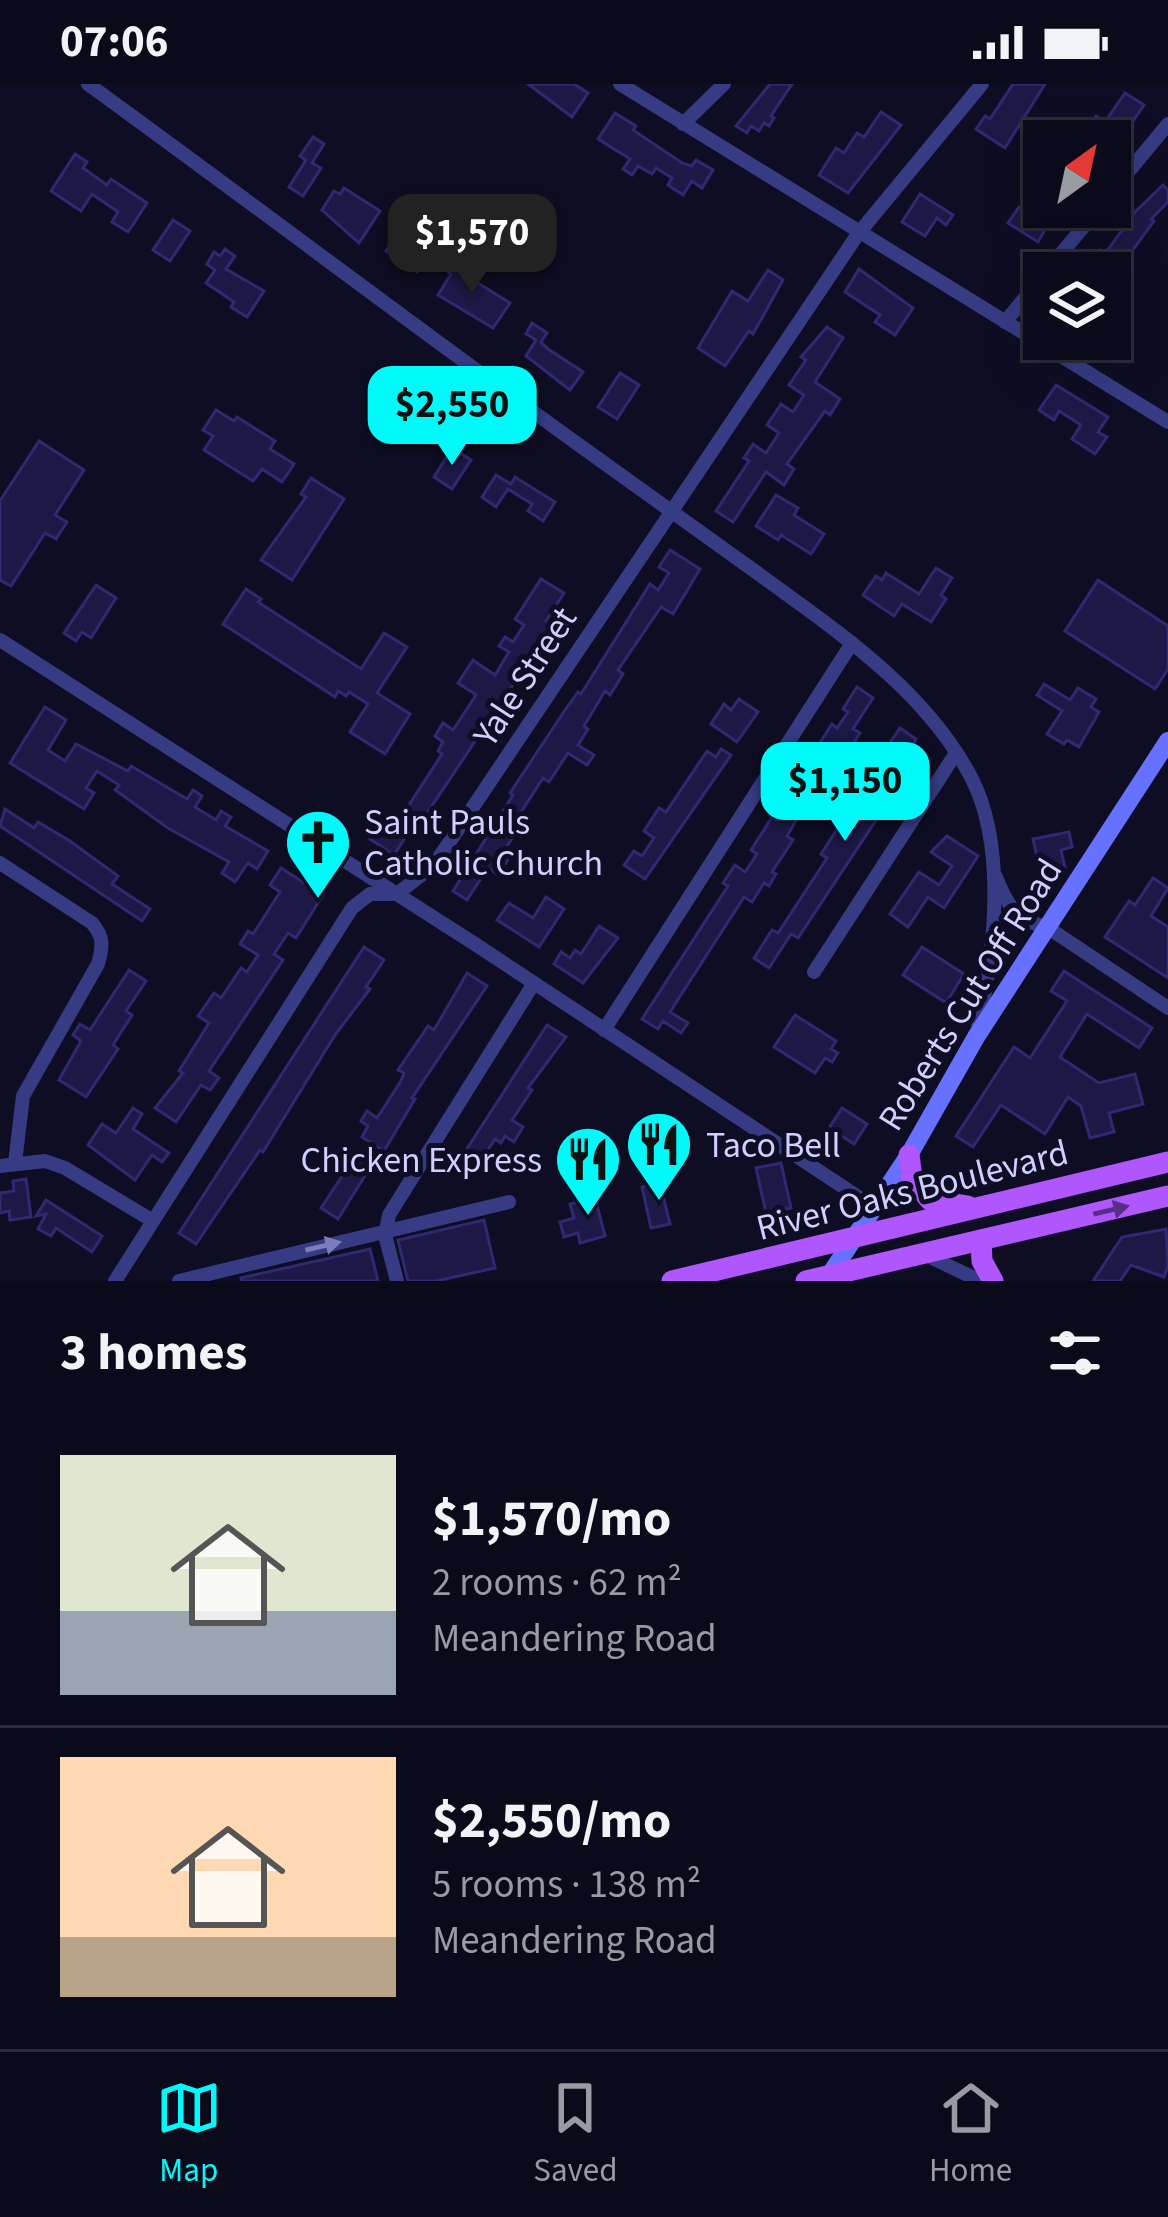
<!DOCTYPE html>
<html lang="en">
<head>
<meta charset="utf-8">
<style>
	body { margin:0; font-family:"Source Sans 3",sans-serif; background:#191827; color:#f1f3f6; height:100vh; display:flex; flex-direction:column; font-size:45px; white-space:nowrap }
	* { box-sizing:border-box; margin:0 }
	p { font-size:39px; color:#9a9aa2 }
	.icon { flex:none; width:66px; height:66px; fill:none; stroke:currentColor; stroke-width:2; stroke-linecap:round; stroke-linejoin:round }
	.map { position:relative; height:1197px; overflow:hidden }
	.panel { display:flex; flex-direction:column; background:#0b0a1a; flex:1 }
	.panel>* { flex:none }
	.needle { width:78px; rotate:33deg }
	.buttons { position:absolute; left:1023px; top:36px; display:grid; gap:24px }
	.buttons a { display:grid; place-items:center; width:108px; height:108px; border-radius:0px; background:#0b0a1a; box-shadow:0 12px 48px #0002,0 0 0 3px #2b2b39; font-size:60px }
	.price { position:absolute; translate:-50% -102px; padding:0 27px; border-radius:24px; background:#00fafa; color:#111; font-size:39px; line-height:78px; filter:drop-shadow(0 3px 6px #0008) }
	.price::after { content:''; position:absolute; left:50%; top:72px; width:36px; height:27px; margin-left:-18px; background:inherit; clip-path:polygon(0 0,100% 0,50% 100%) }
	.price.current { background:#222; color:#fff }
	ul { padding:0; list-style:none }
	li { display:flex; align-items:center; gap:36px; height:300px; padding:0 60px }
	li+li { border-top:3px solid #2b2b39 }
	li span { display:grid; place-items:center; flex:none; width:336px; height:240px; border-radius:0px; color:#555 }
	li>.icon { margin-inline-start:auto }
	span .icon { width:144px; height:144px; fill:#fffc; stroke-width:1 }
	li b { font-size:51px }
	h2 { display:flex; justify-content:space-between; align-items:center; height:144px; padding:0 60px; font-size:51px }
	.status { display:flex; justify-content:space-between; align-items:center; height:84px; padding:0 60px; background:#0b0a1a; direction:ltr }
	.status svg { height:33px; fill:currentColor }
	.dock { display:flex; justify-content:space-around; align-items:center; height:168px; border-top:3px solid #2b2b39; background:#0b0a1a; font-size:33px; color:#9a9aa2 }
	.dock a { display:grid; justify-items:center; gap:6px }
	.dock .current { color:#00fafa }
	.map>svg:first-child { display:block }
	.building { fill:#1d1845; stroke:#302972; stroke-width:3 }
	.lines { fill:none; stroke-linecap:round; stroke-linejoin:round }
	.street { stroke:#363b84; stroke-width:14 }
	.secondary { stroke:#6671ff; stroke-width:18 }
	.primary { stroke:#af56ff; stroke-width:21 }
	.oneway { fill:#572e86 }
	.oneway2 { fill:#7b7ebb }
	.labels { text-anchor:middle; stroke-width:10; stroke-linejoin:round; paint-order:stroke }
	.street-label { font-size:36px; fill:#d0cfff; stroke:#0f0d23 }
	.poi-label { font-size:36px; fill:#d0cfff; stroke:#0f0d23; text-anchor:start }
</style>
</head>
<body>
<div class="status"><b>07:06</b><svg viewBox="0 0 49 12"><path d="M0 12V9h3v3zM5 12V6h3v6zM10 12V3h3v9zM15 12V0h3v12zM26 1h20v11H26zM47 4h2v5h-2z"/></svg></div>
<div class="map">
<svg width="1168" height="1197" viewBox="0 0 1168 1197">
	<rect width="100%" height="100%" fill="#0f0d23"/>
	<g class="building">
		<path d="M528,0H574L588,9L572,33Z"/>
		<path d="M770,0H792L771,32L774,34L769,42L764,39L759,47L751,42L747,49L736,42Z"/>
		<path d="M1013,0H1045L1005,64L976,45L985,32L990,35Z"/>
		<path d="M1125,9L1144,21L1129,43L1124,39L1112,57H1079L1096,32L1105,38Z"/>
		<path d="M881,28L901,41L848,109L819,91L836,64L844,69L857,49L864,53Z"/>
		<path d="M615,29L636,42L633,46L682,79L692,82L696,76L713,86L702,104L692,97L683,111L668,101L672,94L656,84L652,90L638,82L632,91L623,85L630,75L598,55Z"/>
		<path d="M313,53L324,60L312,79L321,84L303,112L289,103L306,76L300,72Z"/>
		<path d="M75,70L87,78L83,84L107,101L111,95L147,119L128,148L112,138L118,128L92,110L81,127L51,107Z"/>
		<path d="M1044,98V123H1058L1038,158L1008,139L1019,123H1028Z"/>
		<path d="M1163,101L1168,106V118L1151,135L1154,137L1116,189H1085L1100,166L1105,170L1135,128Z"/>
		<path d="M344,104L380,127L359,159L322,126L334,107L340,110Z"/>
		<path d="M920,110L953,131L946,141L937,134L925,152L902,138Z"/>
		<path d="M173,136L190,147L170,177L153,166Z"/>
		<path d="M406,137L439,157L417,188L386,167Z"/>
		<path d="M225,165L235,172L226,185L264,207L247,233L231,223L234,218L206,199L215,186L207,180L214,168L220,172Z"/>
		<path d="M452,176L476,192L473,196L510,219L493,244L438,211L451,190L446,186Z"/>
		<path d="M859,185L913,224L895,251L875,238L880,231L845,208Z"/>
		<path d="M768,186L783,196L753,250L749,247L725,282L698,264L732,207L748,217Z"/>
		<path d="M532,239L547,249L541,258L548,265L583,288L570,306L526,272L536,256L526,250Z"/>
		<path d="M827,243L843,254L815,298L840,315L830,331L825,327L787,380L794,385L784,401L766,388L733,438L716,427L749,377L744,374L753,360L766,369L779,349L767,341L781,320L793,328L804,311L789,301L806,276L801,273Z"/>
		<path d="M620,289L639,301L617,335L598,323Z"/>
		<path d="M412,295L464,332L447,359L426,346L430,340L396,319Z"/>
		<path d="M1056,301L1108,333L1098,348L1107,353L1095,370L1072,355L1081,341L1059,327L1054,336L1039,326Z"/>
		<path d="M216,326L234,337L237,333L275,357L270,365L294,380L282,398L262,385L253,397L204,366L213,352L203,346Z"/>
		<path d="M39,357L84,386L55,431L67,438L56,455L45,449L11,502L0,496V417Z"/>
		<path d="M452,364L471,376L452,405L434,393Z"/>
		<path d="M496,391L511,400L515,393L555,418L543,437L528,427L532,420L508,405L496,423L482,413Z"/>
		<path d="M311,394L344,415L292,496L261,476L306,413L301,410Z"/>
		<path d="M776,411L798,424L794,431L824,450L811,470L781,451L778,456L756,442Z"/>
		<path d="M670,466L700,485L673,530L661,523L618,586L623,590L610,611L605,607L584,642L588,645L578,661L594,671L587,681L568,669L549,698L543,694L518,733L524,736L504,767L511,771L498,791L488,784L467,816L453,807L513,711L510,709L563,629L578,608L581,610L650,500L658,506L669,489L659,483Z"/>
		<path d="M936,484L952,494L941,511L946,515L931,538L902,520L894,532L863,511L876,492L882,496L886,489L919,510Z"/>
		<path d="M541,495L564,509L546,537L553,541L419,741L415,738L394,771L370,755L385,733L396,741L442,670L438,667L443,658L435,652L443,639L453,646L476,611L458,599L473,576L495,591L509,568L499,562L505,553L513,558L524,541L515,535Z"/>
		<path d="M1098,496L1168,542V585L1155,605L1065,547Z"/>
		<path d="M96,501L116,514L91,554L82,548L76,557L64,549Z"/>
		<path d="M246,505L261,515L258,518L361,585L384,549L407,563L377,609L410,630L385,670L350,648L368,620L349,608L346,612L338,607L335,613L223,540Z"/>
		<path d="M1044,600L1070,616L1078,604L1096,615L1091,623L1099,628L1079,663L1067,656L1064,660L1047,650L1062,627L1037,611Z"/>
		<path d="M857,603L873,614L853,645L860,649L844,674L838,670L805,721L787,752L793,756L772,788L776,790L769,802L764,799L752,818L744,813L670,928L688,939L681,949L663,937L658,945L642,935L728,802L723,799L735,781L745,788L757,770L751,766L832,640L837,644L848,628L843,625Z"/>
		<path d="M739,615L758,628L737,658L711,640L724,620L731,626Z"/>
		<path d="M45,623L66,636L48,666L65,677L76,660L128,687L131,682L187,715L193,706L202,712L195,723L216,736L221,727L231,733L225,742L268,767L257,785L248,779L235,798L222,789L229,778L168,744L115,706L119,701L97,687L86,704L94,709L84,725L10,679Z"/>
		<path d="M900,644L916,655L911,664L920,670L798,854L791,850L769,884L754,874L772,846L778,849L827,774L821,770L839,742L844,745L870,705L890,673L883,669Z"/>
		<path d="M721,665L731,671L645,795L624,781L634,767L642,772L654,754L644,747L659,724L666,728L707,667L716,673Z"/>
		<path d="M5,725L34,744L38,738L70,757L118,792L112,800L150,825L142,837L0,742Z"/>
		<path d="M1069,748L1072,763L1061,766L1065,783L1040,788L1033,755Z"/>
		<path d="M947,752L978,772L944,824L928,813L908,843L890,830L919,788L939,801L952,782L931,768Z"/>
		<path d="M281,784L323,811L296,854L288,849L274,870L283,876L209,987L219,994L210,1006L201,1001L176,1038L155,1024L183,989L179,987L209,939L198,932L214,909L221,914L241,884L247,888L258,871L240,860L248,847L253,850L280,808L270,801Z"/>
		<path d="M1153,794L1168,804L1151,832L1168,843V894L1105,853L1129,817L1135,821Z"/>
		<path d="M546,813L564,825L539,863L497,836L509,819L533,834Z"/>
		<path d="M599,842L618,854L583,899L554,880L561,868L570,874L575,866L581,870Z"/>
		<path d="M364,863L384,876L366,903L370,905L335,951L263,1068L260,1066L196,1160L179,1149Z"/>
		<path d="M922,863L964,890L946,919L903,891Z"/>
		<path d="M129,886L146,897L126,927L132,931L113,961L118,965L86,1013L59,996L81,957L73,951L80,940L90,946Z"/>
		<path d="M1064,887L1152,944L1139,964L1087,930L1060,973L1099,999L1135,990L1143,1020L1109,1029L1114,1048L1090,1054L1081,1022L1068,1013L1045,1050L1001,1021L973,1063L956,1052L1014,963L1030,974L1067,917L1051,907Z"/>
		<path d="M467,889L487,902L412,1014L415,1015L384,1067L362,1053L368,1042L361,1037L367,1027L377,1034L401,997L404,989L398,986L428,942L434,946Z"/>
		<path d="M795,931L836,957L831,965L838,969L832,978L825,974L815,989L774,963Z"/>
		<path d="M547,941L566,953L528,1004L532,1006L512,1036L523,1043L514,1058L505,1052L501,1059L495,1055L476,1084L461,1074Z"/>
		<path d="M133,1024L142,1030L133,1045L169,1069L162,1078L152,1071L135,1096L88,1061L102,1040L116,1049Z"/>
		<path d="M842,1024L867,1040L854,1060L829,1044Z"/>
		<path d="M342,1063L371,1082L338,1135L321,1124L346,1086L333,1077Z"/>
		<path d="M781,1079L791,1124L766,1129L756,1084Z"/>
		<path d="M26,1095L31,1133L10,1136L9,1127L0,1129V1109L14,1107L13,1097Z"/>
		<path d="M660,1099L670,1140L651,1144L642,1103Z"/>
		<path d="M595,1114L605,1152L580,1159L578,1149L564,1153L560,1138L574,1134L570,1120Z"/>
		<path d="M46,1116L102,1152L92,1168L56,1144L51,1152L38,1145L46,1130L36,1132Z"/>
		<path d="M484,1136L495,1184L436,1197H408L398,1156Z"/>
		<path d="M1166,1145L1168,1182L1164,1193L1131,1181L1120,1197H1093L1122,1153Z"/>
		<path d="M370,1165L378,1197H242L241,1194Z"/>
	</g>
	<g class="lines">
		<g class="street">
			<path d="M88,0C252,119 414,242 579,361C638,403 697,446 756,488C835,546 924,604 971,693C1007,762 995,868 978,942"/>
			<path d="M620,0L1168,338"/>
			<path d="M683,40L724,0"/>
			<path d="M1110,110L1168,40"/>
			<path d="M1045,189L1100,123"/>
			<path d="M1005,238L1044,191"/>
			<path d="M0,556L478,862L875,1124"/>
			<path d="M0,779L92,839C104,853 103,862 98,880L23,1012L15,1079"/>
			<path d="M996,793C1007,821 1016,837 1047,843L1168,924"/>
			<path d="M814,888L956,669"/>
			<path d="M604,946L852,559"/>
			<path d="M0,1082L45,1077L65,1084L153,1137"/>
			<path d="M924,1170L980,1197"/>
			<path d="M115,1197L352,824L370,810H397L434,781L858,150L982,0"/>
			<path d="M179,1197L509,1118"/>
			<path d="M397,1197L385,1151L389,1131L534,899"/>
		</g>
		<path class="secondary" d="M827,1195L909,1071L976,953L1168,657"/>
		<g class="primary">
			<path d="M909,1071L912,1094L930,1116L968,1122"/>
			<path d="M981,1156L982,1177L993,1197"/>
			<path d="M672,1197L1168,1078"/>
			<path d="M806,1197L1168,1112"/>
		</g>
	</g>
	<defs><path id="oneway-solid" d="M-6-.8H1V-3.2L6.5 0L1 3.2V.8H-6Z" transform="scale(3)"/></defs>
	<use class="oneway" href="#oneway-solid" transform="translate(1111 1126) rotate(-13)"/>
	<use class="oneway2" href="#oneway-solid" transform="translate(323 1162) rotate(-13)"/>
	<defs>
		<symbol id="church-pin" viewBox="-11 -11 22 30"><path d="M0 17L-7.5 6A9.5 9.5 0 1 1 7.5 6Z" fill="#00fafa" stroke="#0f0d23"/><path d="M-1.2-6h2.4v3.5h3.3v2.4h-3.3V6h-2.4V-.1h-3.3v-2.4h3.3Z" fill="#111"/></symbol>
		<symbol id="restaurant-pin" viewBox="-11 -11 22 30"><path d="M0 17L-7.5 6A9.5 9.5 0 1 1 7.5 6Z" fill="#00fafa" stroke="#0f0d23"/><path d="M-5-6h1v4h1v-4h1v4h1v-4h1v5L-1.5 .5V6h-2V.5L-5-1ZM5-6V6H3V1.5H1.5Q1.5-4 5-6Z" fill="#111"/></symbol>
	</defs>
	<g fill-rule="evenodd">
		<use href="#church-pin" x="280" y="720" width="76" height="104"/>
		<use href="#restaurant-pin" x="621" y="1022" width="76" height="104"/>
		<use href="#restaurant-pin" x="550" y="1037" width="76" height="104"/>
	</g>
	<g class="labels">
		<g class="street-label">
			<text transform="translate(524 592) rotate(-57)" y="13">Yale Street</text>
			<text transform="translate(969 910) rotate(-58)" y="13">Roberts Cut Off Road</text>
			<text transform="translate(912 1105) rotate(-14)" y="13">River Oaks Boulevard</text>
		</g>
		<g class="poi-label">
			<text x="364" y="750">Saint Pauls<tspan x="364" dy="41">Catholic Church</tspan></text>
			<text x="706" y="1073">Taco Bell</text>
			<text x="542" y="1088" text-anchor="end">Chicken Express</text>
		</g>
	</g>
</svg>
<div class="buttons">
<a><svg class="needle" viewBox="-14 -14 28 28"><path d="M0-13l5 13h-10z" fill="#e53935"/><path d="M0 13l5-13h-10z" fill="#9a9aa2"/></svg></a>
<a><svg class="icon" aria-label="layers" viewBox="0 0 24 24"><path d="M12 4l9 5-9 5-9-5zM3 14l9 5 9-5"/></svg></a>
</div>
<b class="price current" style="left:472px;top:212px">$1,570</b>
<b class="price" style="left:452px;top:384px">$2,550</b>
<b class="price" style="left:845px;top:760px">$1,150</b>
</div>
<section class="panel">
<h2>3 homes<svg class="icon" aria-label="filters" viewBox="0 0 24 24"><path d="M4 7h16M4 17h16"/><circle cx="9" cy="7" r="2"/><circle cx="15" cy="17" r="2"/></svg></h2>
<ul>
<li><span style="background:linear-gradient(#dfe7d0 65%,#9aa5b1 0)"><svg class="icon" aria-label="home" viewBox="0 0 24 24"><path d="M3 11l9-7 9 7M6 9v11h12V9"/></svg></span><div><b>$1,570/mo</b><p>2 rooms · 62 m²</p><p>Meandering Road</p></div></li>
<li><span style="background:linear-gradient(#ffd9b3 75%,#b9a48a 0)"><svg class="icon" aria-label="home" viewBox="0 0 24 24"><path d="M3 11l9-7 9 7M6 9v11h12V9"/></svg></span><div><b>$2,550/mo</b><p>5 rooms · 138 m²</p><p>Meandering Road</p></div></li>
</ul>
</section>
<nav class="dock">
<a class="current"><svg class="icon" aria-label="map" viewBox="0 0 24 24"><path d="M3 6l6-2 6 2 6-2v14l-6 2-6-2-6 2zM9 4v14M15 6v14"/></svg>Map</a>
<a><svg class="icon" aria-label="saved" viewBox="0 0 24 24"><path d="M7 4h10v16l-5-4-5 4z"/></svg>Saved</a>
<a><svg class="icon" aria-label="home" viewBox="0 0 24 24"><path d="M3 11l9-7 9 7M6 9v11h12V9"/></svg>Home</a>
</nav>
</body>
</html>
